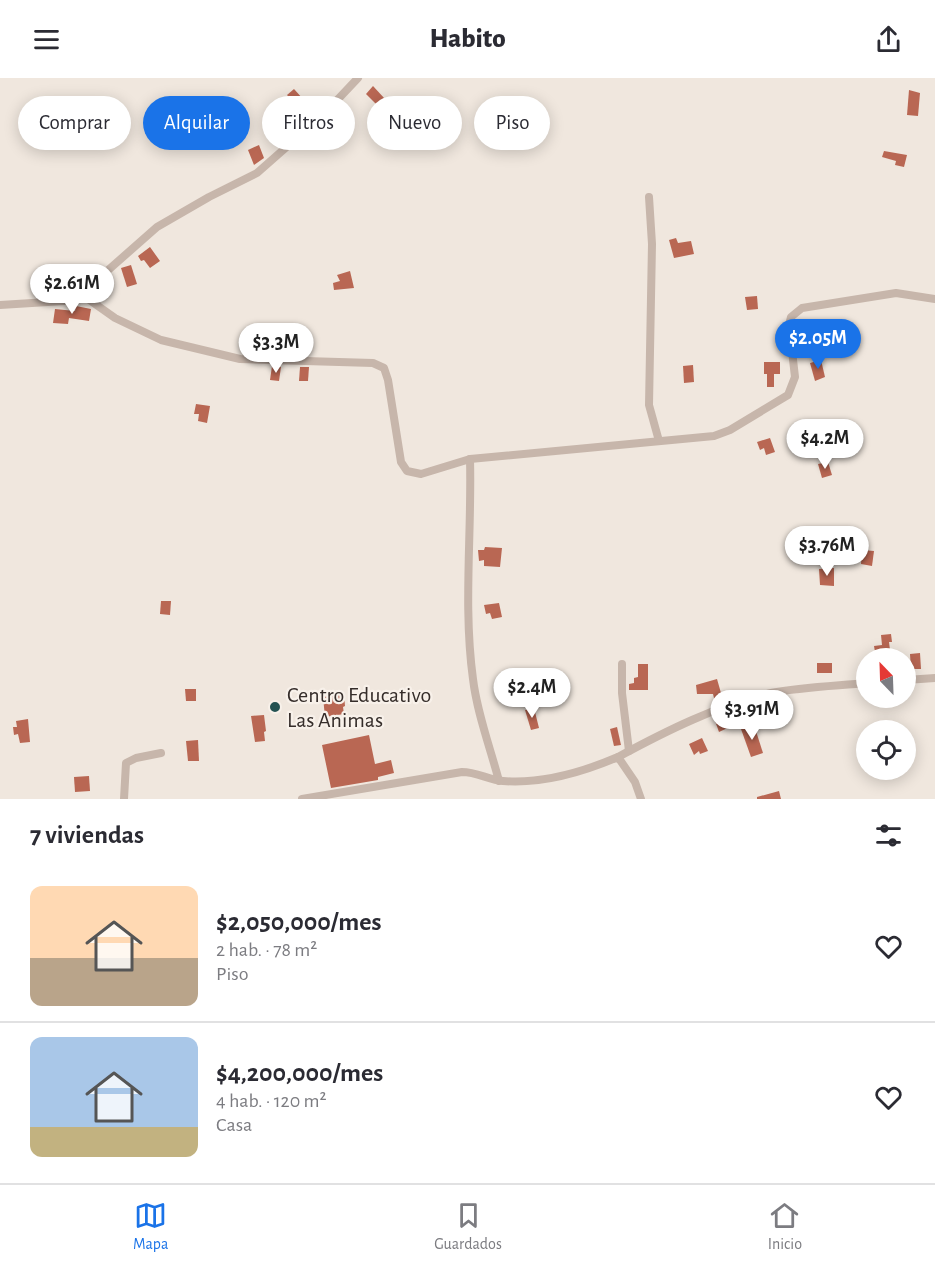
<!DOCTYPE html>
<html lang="es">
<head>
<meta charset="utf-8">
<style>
	body { margin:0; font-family:"Alegreya Sans",sans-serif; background:#f2f2f3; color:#2b2b33; height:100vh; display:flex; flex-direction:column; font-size:22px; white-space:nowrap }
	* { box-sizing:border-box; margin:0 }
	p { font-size:20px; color:#7c7c81 }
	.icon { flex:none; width:33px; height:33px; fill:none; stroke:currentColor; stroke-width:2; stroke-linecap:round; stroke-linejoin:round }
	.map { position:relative; height:721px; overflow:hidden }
	.side { display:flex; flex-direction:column; background:#fff; flex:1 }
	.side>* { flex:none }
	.top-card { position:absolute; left:18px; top:18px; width:600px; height:54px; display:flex; gap:12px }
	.needle { width:39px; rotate:337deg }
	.fabs { position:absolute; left:856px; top:570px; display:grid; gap:12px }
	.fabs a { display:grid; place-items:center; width:60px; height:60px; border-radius:50%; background:#fff; box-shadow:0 3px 15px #0003; font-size:30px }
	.price { position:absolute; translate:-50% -51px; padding:0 14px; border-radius:21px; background:#fff; color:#222; font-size:20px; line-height:39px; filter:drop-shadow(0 2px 3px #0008) }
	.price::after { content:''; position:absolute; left:50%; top:36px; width:18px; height:14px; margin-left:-9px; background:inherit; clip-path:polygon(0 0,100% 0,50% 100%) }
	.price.selected { background:#1a73e8; color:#fff }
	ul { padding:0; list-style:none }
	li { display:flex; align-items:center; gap:18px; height:150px; padding:0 30px }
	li+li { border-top:2px solid #e1e1e2 }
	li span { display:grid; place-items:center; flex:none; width:168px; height:120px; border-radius:12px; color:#555 }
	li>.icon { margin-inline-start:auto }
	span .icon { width:72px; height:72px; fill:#fffc; stroke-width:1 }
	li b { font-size:26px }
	h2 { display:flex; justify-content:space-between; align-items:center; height:72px; padding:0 30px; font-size:26px }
	.pill { padding:0 21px; border-radius:27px; background:#fff; box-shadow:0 3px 15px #0003; font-size:21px; line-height:54px }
	.pill.selected { background:#1a73e8; color:#fff }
	header { display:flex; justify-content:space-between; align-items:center; height:78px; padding:0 30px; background:#fff; font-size:27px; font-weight:800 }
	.dock { display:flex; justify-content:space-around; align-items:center; height:84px; border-top:2px solid #e1e1e2; background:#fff; font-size:16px; color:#7c7c81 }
	.dock a { display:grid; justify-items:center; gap:3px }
	.dock .selected { color:#1a73e8 }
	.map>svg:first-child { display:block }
	.building { fill:#b96753 }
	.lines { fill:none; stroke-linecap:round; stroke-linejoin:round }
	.minor { stroke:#c7b6ab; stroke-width:8 }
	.poi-dot { fill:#245252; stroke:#f8f1ea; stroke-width:2 }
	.labels { text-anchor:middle; stroke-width:4.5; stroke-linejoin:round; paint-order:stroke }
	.poi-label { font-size:22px; fill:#352d2a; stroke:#f8f1ea; text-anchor:start }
</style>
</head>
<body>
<header><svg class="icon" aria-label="menu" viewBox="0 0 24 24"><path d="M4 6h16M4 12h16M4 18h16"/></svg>Habito<svg class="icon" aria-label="share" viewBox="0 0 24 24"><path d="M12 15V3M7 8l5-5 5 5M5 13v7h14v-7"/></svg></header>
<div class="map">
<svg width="935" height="721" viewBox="0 0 935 721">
	<rect width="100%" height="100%" fill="#f0e7de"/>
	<g class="building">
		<path d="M373,8L385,21L378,28L366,16Z"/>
		<path d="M294,11L303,21L296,27L287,17Z"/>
		<path d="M909,12L920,15L918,38L907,37Z"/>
		<path d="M259,67L264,80L254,87L248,72Z"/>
		<path d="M884,73L907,77L904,89L895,87L896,83L882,79Z"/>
		<path d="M676,160L678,165L691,163L694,176L674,180L669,162Z"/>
		<path d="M150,169L160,183L150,190L144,182L141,183L138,178Z"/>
		<path d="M131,187L137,206L127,209L121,190Z"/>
		<path d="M350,193L354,210L334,212L333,205L340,203L337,197Z"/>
		<path d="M757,218L758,231L747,232L745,219Z"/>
		<path d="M76,228L91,231L89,243L69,240L68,246L53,245L55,231L75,233Z"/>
		<path d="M821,282L825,299L815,303L810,285Z"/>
		<path d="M764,284H780V296H774V309H767V296H764Z"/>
		<path d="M693,287L694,304L684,305L683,288Z"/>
		<path d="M272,288L281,289L279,303L270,302Z"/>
		<path d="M300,289H309L308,303H299Z"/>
		<path d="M196,326L210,328L207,345L198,343L199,336H194Z"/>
		<path d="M770,360L775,374L766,377L764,370L760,372L757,364Z"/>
		<path d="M828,384L832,397L822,400L818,386Z"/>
		<path d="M485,469L502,470L500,489L484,488V482L479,483L478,472H484Z"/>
		<path d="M862,472L874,473L872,488L861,486Z"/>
		<path d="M834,490V508L820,507L819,491Z"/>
		<path d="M161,523H171L170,537L160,536Z"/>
		<path d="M499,525L502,539L492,541L490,535L486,536L484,527Z"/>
		<path d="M891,556L892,564H889L891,580H876L874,568L882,567L881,557Z"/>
		<path d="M920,575L921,591H911L910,576Z"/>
		<rect x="817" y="585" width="15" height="10"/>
		<path d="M638,586H648V612H629V606L634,605V600L638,599Z"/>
		<path d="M717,601L723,622L715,624L713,616H697L696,607Z"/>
		<path d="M185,611H196V623H186Z"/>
		<path d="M344,616L345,628L343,629L344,636L325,639L323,619Z"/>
		<path d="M534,630L539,650L531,652L525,632Z"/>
		<path d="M729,636L734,647L719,654L715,643Z"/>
		<path d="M264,637L266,653L264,654L265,663L255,664L251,638Z"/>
		<path d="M28,641L30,664L20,665L18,656L14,657L13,649H17L16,643Z"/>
		<path d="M754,647L763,675L751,679L741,651Z"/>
		<path d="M617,649L621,667L614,668L610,651Z"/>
		<path d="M369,657L375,686L391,682L394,695L378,699V702L331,710L322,667Z"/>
		<path d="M702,660L708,673L700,676L699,673L694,677L689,666Z"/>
		<path d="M198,662L199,683H188L186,663Z"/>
		<path d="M89,698L90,713L75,714L74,699Z"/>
		<path d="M779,713L781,721H757V719Z"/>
	</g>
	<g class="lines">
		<g class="minor">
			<path d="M649,119L652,166L649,327L659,363"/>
			<path d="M81,216L115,240L161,262L240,281L373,285L384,290L388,302L401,384L407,393L421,396L470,381L714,358L730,352L788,317L795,299L789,247L791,239L802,230L896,215L935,221"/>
			<path d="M0,227L64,223L81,216L157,149L209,119L257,95L324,36L358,0"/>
			<path d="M470,381C472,454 463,528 473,601C477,635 490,669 499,703"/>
			<path d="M622,586V615L629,673"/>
			<path d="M906,602L935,600"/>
			<path d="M618,679C666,653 718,627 771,615C802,609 835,608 867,605"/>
			<path d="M124,721L126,685L136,680L161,675"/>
			<path d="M302,721L462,694C477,694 489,702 503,703C542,706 583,694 618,679L635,704L641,721"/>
		</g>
	</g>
	<circle class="poi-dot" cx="275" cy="629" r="6"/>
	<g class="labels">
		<g class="poi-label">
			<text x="287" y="624">Centro Educativo<tspan x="287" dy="25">Las Animas</tspan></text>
		</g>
	</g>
</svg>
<div class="fabs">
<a><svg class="needle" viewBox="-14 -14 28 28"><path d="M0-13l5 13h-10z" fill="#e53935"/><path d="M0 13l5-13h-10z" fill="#7c7c81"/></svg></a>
<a><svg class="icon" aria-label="locate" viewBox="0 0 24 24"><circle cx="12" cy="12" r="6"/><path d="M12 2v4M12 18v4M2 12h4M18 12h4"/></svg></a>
</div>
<b class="price" style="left:72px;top:237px">$2.61M</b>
<b class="price selected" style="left:818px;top:292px">$2.05M</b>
<b class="price" style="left:276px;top:296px">$3.3M</b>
<b class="price" style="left:825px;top:392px">$4.2M</b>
<b class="price" style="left:827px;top:499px">$3.76M</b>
<b class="price" style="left:532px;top:641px">$2.4M</b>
<b class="price" style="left:752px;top:663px">$3.91M</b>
<div class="top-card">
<a class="pill">Comprar</a>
<a class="pill selected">Alquilar</a>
<a class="pill">Filtros</a>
<a class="pill">Nuevo</a>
<a class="pill">Piso</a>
</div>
</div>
<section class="side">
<h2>7 viviendas<svg class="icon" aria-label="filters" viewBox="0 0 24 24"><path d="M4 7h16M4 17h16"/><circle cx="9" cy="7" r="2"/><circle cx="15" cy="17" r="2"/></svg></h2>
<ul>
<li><span style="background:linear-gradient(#ffd9b3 60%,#b9a48a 0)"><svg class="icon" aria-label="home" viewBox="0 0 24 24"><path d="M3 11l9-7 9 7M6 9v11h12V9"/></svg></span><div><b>$2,050,000/mes</b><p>2 hab. · 78 m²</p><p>Piso</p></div><svg class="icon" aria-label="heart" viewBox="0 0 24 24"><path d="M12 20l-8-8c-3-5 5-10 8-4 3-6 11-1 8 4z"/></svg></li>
<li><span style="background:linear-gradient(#a9c7e8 75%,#c2b280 0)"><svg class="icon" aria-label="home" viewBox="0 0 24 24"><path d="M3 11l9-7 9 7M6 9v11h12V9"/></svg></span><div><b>$4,200,000/mes</b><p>4 hab. · 120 m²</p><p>Casa</p></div><svg class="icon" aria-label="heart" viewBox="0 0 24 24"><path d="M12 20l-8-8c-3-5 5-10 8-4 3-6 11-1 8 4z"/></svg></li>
</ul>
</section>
<nav class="dock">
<a class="selected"><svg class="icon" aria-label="map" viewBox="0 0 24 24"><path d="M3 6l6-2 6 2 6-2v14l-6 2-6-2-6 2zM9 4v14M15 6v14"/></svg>Mapa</a>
<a><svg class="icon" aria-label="saved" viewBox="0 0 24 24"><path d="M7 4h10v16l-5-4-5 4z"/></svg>Guardados</a>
<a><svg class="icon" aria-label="home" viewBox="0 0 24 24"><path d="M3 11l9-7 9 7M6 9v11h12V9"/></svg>Inicio</a>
</nav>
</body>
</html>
